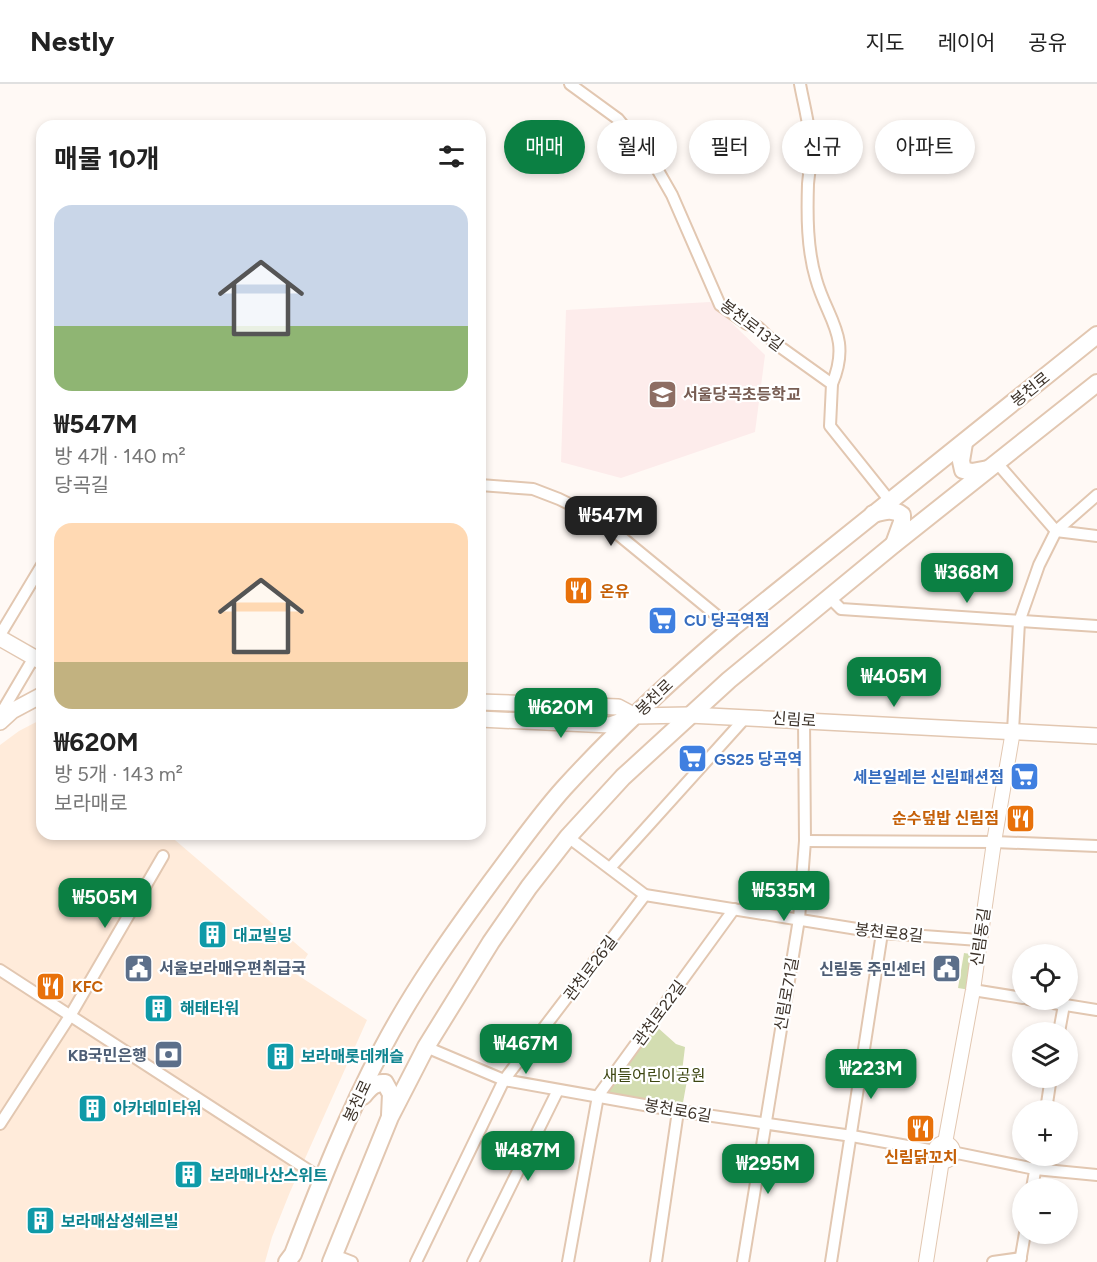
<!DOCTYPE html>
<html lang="ko">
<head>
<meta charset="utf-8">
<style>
	body { margin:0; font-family:Figtree,"Noto Sans KR",sans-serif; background:#f6f6f6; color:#222; height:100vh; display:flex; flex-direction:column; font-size:22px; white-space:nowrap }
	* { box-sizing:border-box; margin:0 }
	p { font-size:20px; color:#767676 }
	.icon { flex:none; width:33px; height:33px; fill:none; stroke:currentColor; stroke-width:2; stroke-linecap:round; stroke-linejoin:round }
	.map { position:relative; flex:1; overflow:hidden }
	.panel { position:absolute; left:36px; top:36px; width:450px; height:720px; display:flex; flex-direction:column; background:#fff; border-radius:18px; box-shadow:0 3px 9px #0003 }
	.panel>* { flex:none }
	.banner { position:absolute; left:504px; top:36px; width:502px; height:54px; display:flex; gap:12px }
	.buttons { position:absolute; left:1012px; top:860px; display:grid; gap:12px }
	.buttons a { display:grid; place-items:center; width:66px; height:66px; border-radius:50%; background:#fff; box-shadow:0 3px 9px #0003; font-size:30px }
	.price { position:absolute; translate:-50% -51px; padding:0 14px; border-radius:12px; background:#0b8043; color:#fff; font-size:20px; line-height:39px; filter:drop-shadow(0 2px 3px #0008) }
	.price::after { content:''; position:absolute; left:50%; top:36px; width:18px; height:14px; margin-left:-9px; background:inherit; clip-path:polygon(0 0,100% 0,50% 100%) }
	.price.on { background:#222; color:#fff }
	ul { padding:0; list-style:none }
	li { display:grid; align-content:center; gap:12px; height:318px; padding:0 18px }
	li span { display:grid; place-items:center; height:186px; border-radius:18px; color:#555 }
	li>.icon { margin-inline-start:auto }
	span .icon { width:108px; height:108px; fill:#fffc; stroke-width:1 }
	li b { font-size:26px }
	h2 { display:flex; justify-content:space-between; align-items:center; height:72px; padding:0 18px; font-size:26px }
	.chip { padding:0 21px; border-radius:27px; background:#fff; box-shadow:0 3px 9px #0003; font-size:21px; line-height:54px }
	.chip.on { background:#0b8043; color:#fff }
	header { display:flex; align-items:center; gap:36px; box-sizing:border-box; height:84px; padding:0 30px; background:#fff; border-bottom:2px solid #e0e0e0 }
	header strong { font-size:28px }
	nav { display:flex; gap:33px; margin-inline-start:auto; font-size:21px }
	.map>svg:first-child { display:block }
	.built { fill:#ffebda }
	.industrial { fill:#fdeceb }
	.green { fill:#d3ddb1 }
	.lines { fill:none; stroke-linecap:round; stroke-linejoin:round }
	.minor-casing { stroke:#e2c7b1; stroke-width:14 }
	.tertiary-casing { stroke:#e2c7b1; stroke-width:16 }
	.secondary-casing { stroke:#e2c7b1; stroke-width:18 }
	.primary-casing { stroke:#e2c7b1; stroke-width:20 }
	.minor { stroke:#fff; stroke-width:10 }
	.tertiary { stroke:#fff; stroke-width:14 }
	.secondary { stroke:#fff; stroke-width:15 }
	.primary { stroke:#fff; stroke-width:16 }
	.labels { text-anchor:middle; stroke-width:4.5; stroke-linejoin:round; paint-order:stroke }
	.street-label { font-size:16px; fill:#3c3229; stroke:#fff }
	.education-label { font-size:16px; font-weight:bold; fill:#785e54; stroke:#fff; text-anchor:start }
	.food-label { font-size:16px; font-weight:bold; fill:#c56008; stroke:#fff; text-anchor:start }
	.shop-label { font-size:16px; font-weight:bold; fill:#366cbe; stroke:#fff; text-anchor:start }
	.culture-label { font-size:16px; font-weight:bold; fill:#0d838f; stroke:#fff; text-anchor:start }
	.service-label { font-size:16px; font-weight:bold; fill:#4e5e75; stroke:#fff; text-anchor:end }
	.park-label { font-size:16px; fill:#3d4611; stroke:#fff }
</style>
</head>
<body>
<header>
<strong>Nestly</strong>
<nav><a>지도</a><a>레이어</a><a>공유</a></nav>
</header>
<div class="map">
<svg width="1097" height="1178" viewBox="0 0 1097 1178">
	<rect width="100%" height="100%" fill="#fff9f5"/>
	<path class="built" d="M42,635V750H168L308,870L296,890L367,936L290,1108L272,1153L265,1178H0V661L19,647Z"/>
	<path class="industrial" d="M710,218L765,271L755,348L621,394L561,378L566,226Z"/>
	<g class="green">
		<path d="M964,869L976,871L970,906L958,904Z"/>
		<path d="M657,943L676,960L685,963L682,988L688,991L682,1024L605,1011Z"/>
	</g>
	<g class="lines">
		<defs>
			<g id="minor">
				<path d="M570,0L618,35L652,76L672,111L720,221L747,240L758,243L776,260L832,300L830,342L890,417"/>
				<path d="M800,0C804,22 811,46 811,68C811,78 809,89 808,100C807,131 807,165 816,195C827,235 852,253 832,300"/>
				<path d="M997,379L1056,447L1097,452"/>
				<path d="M480,401L533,405L559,415L598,434L732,544"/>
				<path d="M829,513L841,525L1097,542"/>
				<path d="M0,551L42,481"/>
				<path d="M0,631L33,575"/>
				<path d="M1013,647L1019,538L1039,481L1056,447L1097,411"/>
				<path d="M568,753L645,811L882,849L979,856"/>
				<path d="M805,757L994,758L1097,762"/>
				<path d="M610,784L747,632"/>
				<path d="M0,886L322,1095"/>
				<path d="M973,906L1023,914"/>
				<path d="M1028,915L1097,926"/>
				<path d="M1059,948L1064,921"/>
				<path d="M426,963L504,996L678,1027L852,1052L935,1067"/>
				<path d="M1046,1026L1051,993"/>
				<path d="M0,1040L70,932L163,772"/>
				<path d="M952,1068L1035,1085L1097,1091"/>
				<path d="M1032,1104L1038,1071"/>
				<path d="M334,1171L352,1178"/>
				<path d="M416,1178L504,996L645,811"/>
				<path d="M473,1178L558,1006"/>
				<path d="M568,1178L598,1012L734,825"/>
				<path d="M656,1178L678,1027"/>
				<path d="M743,1178L799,835L805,757L804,636"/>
				<path d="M831,1178L882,849"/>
				<path d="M993,1178L1021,1174"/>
				<path d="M1020,1178L1025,1149"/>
			</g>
			<g id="tertiary">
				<path d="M945,1059L973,906L994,758L1013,647"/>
				<circle cx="944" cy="1068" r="9"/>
				<path d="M926,1178L942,1076"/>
			</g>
			<g id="secondary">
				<path d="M0,554L42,578"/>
				<path d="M480,618L618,623L635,632"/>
				<path d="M480,635L610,641L635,632L689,631L1097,652"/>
				<path d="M0,638L12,627L42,611"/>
			</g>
			<g id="primary">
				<path d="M964,359L961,377L963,386L972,388L988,385"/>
				<path d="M873,430C884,427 893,424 902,431V438L894,460"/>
				<path d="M363,1012C369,1005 374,998 385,999L391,1010L390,1031"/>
				<path d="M287,1178L293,1170C320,1100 347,1031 382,965C413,906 452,851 491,798C515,766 538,733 564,704C616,647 673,594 732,544L1097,251"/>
				<path d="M331,1178L390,1033L426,963L491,858L529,803L568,753L623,693L729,596L893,461L1097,299"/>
			</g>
		</defs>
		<use href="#minor" class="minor-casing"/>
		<use href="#tertiary" class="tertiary-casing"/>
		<use href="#secondary" class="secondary-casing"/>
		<use href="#primary" class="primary-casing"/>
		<use href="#minor" class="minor"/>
		<use href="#tertiary" class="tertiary"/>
		<use href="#secondary" class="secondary"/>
		<use href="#primary" class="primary"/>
	</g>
	<defs>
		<symbol id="school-square" viewBox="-11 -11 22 22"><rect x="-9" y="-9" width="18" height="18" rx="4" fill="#8d6e63" stroke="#fff"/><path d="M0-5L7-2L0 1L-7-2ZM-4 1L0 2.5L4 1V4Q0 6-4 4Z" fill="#fff"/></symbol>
		<symbol id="restaurant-square" viewBox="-11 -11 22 22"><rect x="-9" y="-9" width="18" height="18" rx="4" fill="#e8710a" stroke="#fff"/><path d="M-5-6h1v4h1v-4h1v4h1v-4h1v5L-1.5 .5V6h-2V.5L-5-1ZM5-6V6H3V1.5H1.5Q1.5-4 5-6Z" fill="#fff"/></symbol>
		<symbol id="supermarket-square" viewBox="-11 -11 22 22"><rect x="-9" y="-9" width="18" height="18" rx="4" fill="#3f7fe0" stroke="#fff"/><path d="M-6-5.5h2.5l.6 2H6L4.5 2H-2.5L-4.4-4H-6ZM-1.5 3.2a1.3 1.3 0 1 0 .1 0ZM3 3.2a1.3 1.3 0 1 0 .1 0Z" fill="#fff"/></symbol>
		<symbol id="building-square" viewBox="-11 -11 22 22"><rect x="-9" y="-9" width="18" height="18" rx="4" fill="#0f9aa8" stroke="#fff"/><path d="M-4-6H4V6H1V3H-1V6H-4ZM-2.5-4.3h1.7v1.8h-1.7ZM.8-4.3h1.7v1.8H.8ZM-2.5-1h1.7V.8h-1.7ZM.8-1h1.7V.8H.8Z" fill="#fff"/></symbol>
		<symbol id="civic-square" viewBox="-11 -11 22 22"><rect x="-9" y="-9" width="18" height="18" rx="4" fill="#5c6f8a" stroke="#fff"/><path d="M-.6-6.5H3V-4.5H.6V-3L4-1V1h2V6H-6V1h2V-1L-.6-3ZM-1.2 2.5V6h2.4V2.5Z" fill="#fff"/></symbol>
		<symbol id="bank-square" viewBox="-11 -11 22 22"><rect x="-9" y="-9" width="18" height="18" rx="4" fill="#5c6f8a" stroke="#fff"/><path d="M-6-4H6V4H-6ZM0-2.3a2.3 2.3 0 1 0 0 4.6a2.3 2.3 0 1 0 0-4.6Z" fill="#fff"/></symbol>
	</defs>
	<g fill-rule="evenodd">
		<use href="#school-square" x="646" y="294" width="33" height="33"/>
		<use href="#restaurant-square" x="562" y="490" width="33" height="33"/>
		<use href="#supermarket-square" x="646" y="520" width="33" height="33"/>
		<use href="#supermarket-square" x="676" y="658" width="33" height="33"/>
		<use href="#supermarket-square" x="1008" y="676" width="33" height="33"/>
		<use href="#restaurant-square" x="1004" y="718" width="33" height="33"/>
		<use href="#building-square" x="196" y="834" width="33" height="33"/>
		<use href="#civic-square" x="122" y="868" width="33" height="33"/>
		<use href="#civic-square" x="930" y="868" width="33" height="33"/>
		<use href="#restaurant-square" x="34" y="886" width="33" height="33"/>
		<use href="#building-square" x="142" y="908" width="33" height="33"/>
		<use href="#bank-square" x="152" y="954" width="33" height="33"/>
		<use href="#building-square" x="264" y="956" width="33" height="33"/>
		<use href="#building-square" x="76" y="1008" width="33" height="33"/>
		<use href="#restaurant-square" x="904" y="1028" width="33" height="33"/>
		<use href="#building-square" x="172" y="1074" width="33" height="33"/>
		<use href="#building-square" x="24" y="1120" width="33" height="33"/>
	</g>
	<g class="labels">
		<g class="street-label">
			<text transform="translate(752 241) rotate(37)" y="6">봉천로13길</text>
			<text transform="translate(1030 305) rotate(-39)" y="6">봉천로</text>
			<text transform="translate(654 613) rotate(-44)" y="6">봉천로</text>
			<text transform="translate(794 635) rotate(4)" y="6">신림로</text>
			<text transform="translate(889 848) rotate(6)" y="6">봉천로8길</text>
			<text transform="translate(980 853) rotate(-82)" y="6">신림동길</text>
			<text transform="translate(590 884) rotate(-53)" y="6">관천로26길</text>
			<text transform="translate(786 910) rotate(-80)" y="6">신림로71길</text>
			<text transform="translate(659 929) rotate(-54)" y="6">관천로22길</text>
			<text transform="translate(357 1017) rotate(-65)" y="6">봉천로</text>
			<text transform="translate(678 1026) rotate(10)" y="6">봉천로6길</text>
		</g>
		<g class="education-label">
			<text x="683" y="316">서울당곡초등학교</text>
		</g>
		<g class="food-label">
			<text x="600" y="513">온유</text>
			<text x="999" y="740" text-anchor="end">순수덮밥 신림점</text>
			<text x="72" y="908">KFC</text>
			<text x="921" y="1079" text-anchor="middle">신림닭꼬치</text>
		</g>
		<g class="shop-label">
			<text x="684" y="542">CU 당곡역점</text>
			<text x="714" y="681">GS25 당곡역</text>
			<text x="1004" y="699" text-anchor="end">세븐일레븐 신림패션점</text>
		</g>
		<g class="culture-label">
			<text x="233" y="857">대교빌딩</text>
			<text x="180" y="930">해태타워</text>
			<text x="301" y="978">보라매롯데캐슬</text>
			<text x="113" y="1030">아카데미타워</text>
			<text x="210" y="1097">보라매나산스위트</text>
			<text x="61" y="1143">보라매삼성쉐르빌</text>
		</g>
		<g class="service-label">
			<text x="159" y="890" text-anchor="start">서울보라매우편취급국</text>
			<text x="926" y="891">신림동 주민센터</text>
			<text x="147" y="977">KB국민은행</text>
		</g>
		<g class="park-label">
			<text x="654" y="997">새들어린이공원</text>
		</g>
	</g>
</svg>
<div class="buttons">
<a><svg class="icon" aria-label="locate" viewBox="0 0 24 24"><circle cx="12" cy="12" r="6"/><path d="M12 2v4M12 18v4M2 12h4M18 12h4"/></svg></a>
<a><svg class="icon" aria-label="layers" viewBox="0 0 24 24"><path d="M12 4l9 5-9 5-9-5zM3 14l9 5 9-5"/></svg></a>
<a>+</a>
<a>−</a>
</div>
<b class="price on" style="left:611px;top:463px">₩547M</b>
<b class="price" style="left:967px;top:520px">₩368M</b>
<b class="price" style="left:894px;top:624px">₩405M</b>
<b class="price" style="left:561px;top:655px">₩620M</b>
<b class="price" style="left:784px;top:838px">₩535M</b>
<b class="price" style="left:105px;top:845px">₩505M</b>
<b class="price" style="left:526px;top:991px">₩467M</b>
<b class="price" style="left:871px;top:1016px">₩223M</b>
<b class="price" style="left:528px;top:1098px">₩487M</b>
<b class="price" style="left:768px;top:1111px">₩295M</b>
<div class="banner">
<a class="chip on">매매</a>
<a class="chip">월세</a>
<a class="chip">필터</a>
<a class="chip">신규</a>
<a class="chip">아파트</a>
</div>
<section class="panel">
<h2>매물 10개<svg class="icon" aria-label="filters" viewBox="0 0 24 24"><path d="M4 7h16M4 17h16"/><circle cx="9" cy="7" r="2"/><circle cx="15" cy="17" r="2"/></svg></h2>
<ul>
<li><span style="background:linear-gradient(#c9d6e8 65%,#8fb573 0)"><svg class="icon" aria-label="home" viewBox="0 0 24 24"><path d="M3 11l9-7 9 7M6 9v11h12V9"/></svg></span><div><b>₩547M</b><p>방 4개 · 140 m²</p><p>당곡길</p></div></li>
<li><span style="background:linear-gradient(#ffd9b3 75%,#c2b280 0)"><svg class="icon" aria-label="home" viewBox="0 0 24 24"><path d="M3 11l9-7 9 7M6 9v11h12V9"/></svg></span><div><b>₩620M</b><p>방 5개 · 143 m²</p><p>보라매로</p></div></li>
</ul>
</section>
</div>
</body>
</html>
